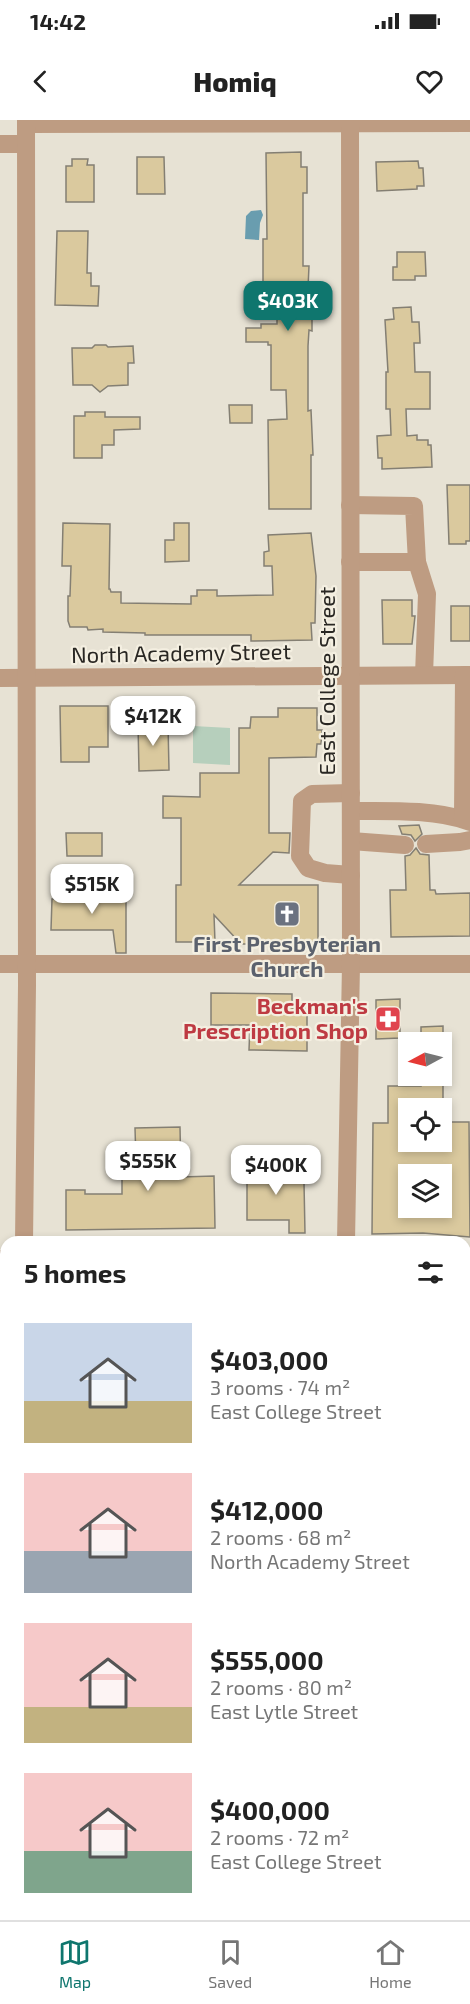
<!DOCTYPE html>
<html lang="en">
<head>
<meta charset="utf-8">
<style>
	body { margin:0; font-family:"Exo 2",sans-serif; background:#f2f2f2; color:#222; height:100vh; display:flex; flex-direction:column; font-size:22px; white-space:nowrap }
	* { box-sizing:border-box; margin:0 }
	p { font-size:20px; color:#767676 }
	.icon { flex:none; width:33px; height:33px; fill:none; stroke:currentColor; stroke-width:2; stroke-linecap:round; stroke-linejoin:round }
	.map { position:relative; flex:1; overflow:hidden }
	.panel { position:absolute; left:0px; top:1116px; width:471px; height:684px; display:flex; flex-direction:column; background:#fff; border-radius:18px 18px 0 0; box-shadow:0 3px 9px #0003 }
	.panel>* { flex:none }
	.needle { width:39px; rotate:263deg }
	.fabs { position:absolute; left:398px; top:912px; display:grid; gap:12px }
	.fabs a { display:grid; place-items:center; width:54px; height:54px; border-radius:0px; background:#fff; box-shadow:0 3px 9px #0003; font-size:30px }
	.price { position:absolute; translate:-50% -51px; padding:0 14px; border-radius:12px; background:#fff; color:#222; font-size:20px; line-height:39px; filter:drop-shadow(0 2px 3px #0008) }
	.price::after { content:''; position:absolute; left:50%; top:36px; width:18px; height:14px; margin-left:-9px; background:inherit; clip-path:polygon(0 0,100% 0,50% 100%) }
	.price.on { background:#0f766e; color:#fff }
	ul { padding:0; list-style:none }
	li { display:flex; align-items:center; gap:18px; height:150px; padding:0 24px }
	li span { display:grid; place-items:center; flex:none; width:168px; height:120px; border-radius:0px; color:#555 }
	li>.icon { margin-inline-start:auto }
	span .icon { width:72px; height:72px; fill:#fffc; stroke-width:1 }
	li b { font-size:26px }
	h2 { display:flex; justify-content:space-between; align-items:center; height:72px; padding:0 24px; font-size:26px }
	.status { display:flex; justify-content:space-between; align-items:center; height:42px; padding:0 30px; background:#fff; direction:ltr }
	.status svg { height:16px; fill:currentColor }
	header { display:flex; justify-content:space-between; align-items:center; height:78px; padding:0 24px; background:#fff; font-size:27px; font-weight:800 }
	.menu { display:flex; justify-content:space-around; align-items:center; height:84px; border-top:2px solid #e0e0e0; background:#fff; font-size:16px; color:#767676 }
	.menu a { display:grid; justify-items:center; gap:3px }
	.menu .on { color:#0f766e }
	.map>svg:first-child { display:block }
	.green { fill:#b6cfbc }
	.water { fill:#699daf }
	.building { fill:#dac99e; stroke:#847f73; stroke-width:1.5; fill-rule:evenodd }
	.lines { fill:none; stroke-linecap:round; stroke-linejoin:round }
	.path { stroke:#86827a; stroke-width:3; stroke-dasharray:3 4.5; stroke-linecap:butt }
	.minor { stroke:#be9c82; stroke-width:18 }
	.labels { text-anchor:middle; stroke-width:4.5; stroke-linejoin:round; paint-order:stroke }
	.street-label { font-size:22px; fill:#292723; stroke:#f4efe1 }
	.worship-label { font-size:22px; font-weight:bold; fill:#5b616d; stroke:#f4efe1 }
	.health-label { font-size:22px; font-weight:bold; fill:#be3a42; stroke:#f4efe1; text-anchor:end }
</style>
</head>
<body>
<div class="status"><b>14:42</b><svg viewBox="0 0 49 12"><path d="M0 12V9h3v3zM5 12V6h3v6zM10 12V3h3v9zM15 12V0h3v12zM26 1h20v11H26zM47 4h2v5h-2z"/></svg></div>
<header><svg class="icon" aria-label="back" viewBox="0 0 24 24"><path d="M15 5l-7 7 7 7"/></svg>Homiq<svg class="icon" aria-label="heart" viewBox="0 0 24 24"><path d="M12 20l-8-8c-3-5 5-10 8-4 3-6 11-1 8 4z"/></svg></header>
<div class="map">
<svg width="470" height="1800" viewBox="0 0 470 1800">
	<rect width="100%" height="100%" fill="#e7e2d4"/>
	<path class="green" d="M193,606L230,608V645L193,643Z"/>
	<path class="water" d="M261,90L263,95L260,103L259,120L245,119L246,96L251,91Z"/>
	<g class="building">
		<path d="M301,32V47H307V73H303V146H309L307,190H312V211L309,210L308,226V291L311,290L313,335H311V389H269L268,300L287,299L286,270H271V225H268V222H246V208H261V204H277V177H275V174H265L263,167V119H267L266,33Z"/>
		<path d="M137,37H164L165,74H137Z"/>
		<path d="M72,39H88L87,45H94V82H66V46H72Z"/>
		<path d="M418,41L419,48H423L424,66H417V69L377,71L376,42Z"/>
		<path d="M57,111H88L87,153H91V166H99L98,186L55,185Z"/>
		<path d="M397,132H425L426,156H415V160H393V147H397Z"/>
		<path d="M411,187L412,202H419L420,223H414L415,252H430V289H406L407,316L417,315V320H428V325H431L432,347L382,349V338H378L377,316L391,315L390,289H386V252H388L385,200L394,199L393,188Z"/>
		<path d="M95,225H106L108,227L133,226L134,243H128V265L108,266L100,272L92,265H73L72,228H92Z"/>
		<path d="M229,285H252V303H230Z"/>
		<path d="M85,292H105V297H140V309L114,310V325H102V338H74V296H85Z"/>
		<path d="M447,365H470V421H466V424H449Z"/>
		<path d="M63,403L110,404L109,469H110L111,472H121V483L191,484V476H197V470H217V476L273,475L272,446H264V432L269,431L268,415L311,413L316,456L315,503H311L312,520L251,521V515H145V513L103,512V509L88,510L87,507H70L68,501V476H70L71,446H62Z"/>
		<path d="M174,403H189V441L165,442V420H174Z"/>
		<path d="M382,480H412V496H415L412,524H383Z"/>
		<rect x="451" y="486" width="19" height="35"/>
		<path d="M60,586H108V627H89V642H61Z"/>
		<path d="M278,588H317V610H322L321,624H317L316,637L269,638V713H290L289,733L273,732L239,765H318V822L253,821L250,824H241L214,795L215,822H176V765H181V698H163V676L200,677V653H239V608H250L251,597H278Z"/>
		<path d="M138,604H168L169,650L139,651Z"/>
		<path d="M419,705L422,714L415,721L411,715L402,714L399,706Z"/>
		<path d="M66,713H102V736H67Z"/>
		<path d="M416,728L420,734L429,735L430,770H435L436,774L470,773V816L391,817L390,770H406L405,736L410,735Z"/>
		<path d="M67,774H112V778L126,777V833H116L113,810H51L52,779H67Z"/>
		<path d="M211,873L292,874V888H307V931L249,930L250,905H211Z"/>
		<path d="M400,879V918L376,919V880Z"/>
		<path d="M443,906V922H421V907Z"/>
		<path d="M421,956H443V988H408V1022H441V1002H469L470,1117L423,1113L372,1114L373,1003H388V966H421ZM408,1054H441V1088H408Z"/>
		<path d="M180,1007L181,1057L214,1056L215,1108L66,1110V1070H85V1074H122V1041H136L135,1008Z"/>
		<path d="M258,1041L291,1042V1063H304L305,1113H289V1100H247V1059H258Z"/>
	</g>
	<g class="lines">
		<path class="path" d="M0,1480L5,1478"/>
		<g class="minor">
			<path d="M26,4L470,3"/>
			<path d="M0,24H26"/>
			<path d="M350,385L414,386L417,442L427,474L424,555"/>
			<path d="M350,442H417"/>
			<path d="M0,558L470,555"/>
			<path d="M351,673L312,674L302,681L300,736L308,748L325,753L351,755"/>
			<path d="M351,691C387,691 437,689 470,702"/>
			<path d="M463,699L464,555"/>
			<path d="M351,721L405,725"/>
			<path d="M426,724L460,722L470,720"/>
			<path d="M0,844H470"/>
			<path d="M24,1122L27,865L26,0"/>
			<path d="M346,1122L351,844L350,0"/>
			<path d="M0,1139L6,1140"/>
			<path d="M465,1145H470"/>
			<path d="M465,1428H470"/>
			<path d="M0,1429H6"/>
			<path d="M465,1567H470"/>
			<path d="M0,1591L6,1590"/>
			<path d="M465,1720H470"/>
			<path d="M0,1721H6"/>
			<path d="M291,1794L298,1800"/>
			<path d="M343,1794V1800"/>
			<path d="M24,1800V1794"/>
		</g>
	</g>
	<defs>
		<symbol id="church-square" viewBox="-11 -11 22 22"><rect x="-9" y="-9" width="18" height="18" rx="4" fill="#6b7280" stroke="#f4efe1"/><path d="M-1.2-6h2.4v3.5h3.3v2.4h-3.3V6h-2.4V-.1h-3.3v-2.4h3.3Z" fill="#fff"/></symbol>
		<symbol id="pharmacy-square" viewBox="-11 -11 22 22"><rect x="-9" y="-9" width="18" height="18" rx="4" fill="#e0444e" stroke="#f4efe1"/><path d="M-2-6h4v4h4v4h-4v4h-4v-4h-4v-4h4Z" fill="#fff"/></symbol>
	</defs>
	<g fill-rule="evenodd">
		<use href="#church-square" x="272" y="779" width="30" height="30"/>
		<use href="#pharmacy-square" x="373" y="884" width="30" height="30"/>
	</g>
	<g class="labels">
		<g class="street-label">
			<text transform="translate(181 533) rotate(-1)" y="8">North Academy Street</text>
			<text transform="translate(327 561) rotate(-90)" y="8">East College Street</text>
		</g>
		<g class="worship-label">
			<text x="287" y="832">First Presbyterian<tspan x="287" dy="25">Church</tspan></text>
		</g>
		<g class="health-label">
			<text x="368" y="894">Beckman's<tspan x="368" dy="25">Prescription Shop</tspan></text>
		</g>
	</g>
</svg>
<div class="fabs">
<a><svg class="needle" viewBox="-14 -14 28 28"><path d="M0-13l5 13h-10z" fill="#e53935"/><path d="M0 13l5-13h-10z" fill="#767676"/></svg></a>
<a><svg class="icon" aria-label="locate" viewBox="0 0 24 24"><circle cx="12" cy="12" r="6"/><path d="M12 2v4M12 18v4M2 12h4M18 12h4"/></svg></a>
<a><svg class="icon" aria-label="layers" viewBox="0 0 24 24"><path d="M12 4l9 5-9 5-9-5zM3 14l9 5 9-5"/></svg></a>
</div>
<b class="price on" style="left:288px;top:212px">$403K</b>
<b class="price" style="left:153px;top:627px">$412K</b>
<b class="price" style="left:92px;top:795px">$515K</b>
<b class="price" style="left:148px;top:1072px">$555K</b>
<b class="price" style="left:276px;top:1076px">$400K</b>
<section class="panel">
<h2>5 homes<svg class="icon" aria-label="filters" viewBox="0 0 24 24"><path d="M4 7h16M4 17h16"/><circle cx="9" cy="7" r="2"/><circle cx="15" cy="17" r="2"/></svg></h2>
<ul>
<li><span style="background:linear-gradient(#c9d6e8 65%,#c2b280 0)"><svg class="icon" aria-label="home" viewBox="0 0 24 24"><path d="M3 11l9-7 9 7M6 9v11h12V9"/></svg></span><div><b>$403,000</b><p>3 rooms · 74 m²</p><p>East College Street</p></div></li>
<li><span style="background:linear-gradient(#f6c9c9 65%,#9aa5b1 0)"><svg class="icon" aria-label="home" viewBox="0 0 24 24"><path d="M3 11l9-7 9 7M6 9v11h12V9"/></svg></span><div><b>$412,000</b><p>2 rooms · 68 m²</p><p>North Academy Street</p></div></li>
<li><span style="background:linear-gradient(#f6c9c9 70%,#c2b280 0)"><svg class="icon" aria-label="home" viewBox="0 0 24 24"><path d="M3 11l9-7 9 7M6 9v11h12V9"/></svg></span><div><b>$555,000</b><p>2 rooms · 80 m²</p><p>East Lytle Street</p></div></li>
<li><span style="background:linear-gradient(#f6c9c9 65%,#7fa58c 0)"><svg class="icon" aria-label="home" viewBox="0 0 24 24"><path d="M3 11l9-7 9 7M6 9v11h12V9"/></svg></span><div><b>$400,000</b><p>2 rooms · 72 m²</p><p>East College Street</p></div></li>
</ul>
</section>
</div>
<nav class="menu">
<a class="on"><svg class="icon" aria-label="map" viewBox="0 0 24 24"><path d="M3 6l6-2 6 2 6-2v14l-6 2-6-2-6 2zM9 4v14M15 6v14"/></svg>Map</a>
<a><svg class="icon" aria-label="saved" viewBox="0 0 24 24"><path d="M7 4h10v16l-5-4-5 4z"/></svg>Saved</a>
<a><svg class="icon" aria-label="home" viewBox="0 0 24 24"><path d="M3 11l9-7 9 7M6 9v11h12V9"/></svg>Home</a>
</nav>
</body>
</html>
